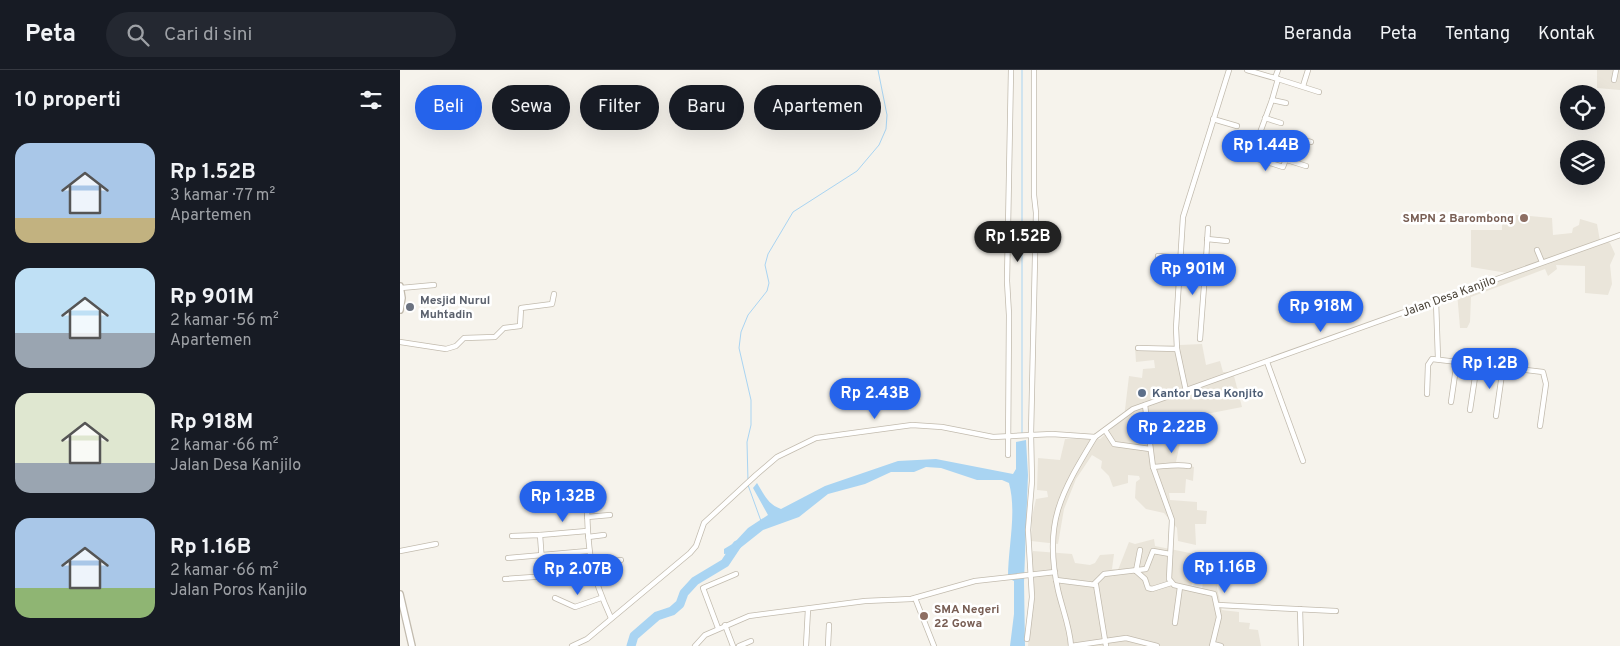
<!DOCTYPE html>
<html lang="id">
<head>
<meta charset="utf-8">
<style>
	body { margin:0; font-family:Overpass,sans-serif; background:#242831; color:#f1f3f6; height:100vh; display:flex; flex-direction:column; font-size:19px; white-space:nowrap }
	* { box-sizing:border-box; margin:0 }
	p { font-size:16px; color:#9ea1a6 }
	.icon { flex:none; width:28px; height:28px; fill:none; stroke:currentColor; stroke-width:2; stroke-linecap:round; stroke-linejoin:round }
	.map { position:relative; flex:1; overflow:hidden }
	.sheet { display:flex; flex-direction:column; background:#171b24; width:400px }
	.sheet>* { flex:none }
	.guide { position:absolute; left:15px; top:15px; width:475px; height:45px; display:flex; gap:10px }
	.tools { position:absolute; left:1160px; top:15px; display:grid; gap:10px }
	.tools a { display:grid; place-items:center; width:45px; height:45px; border-radius:50%; background:#171b24; box-shadow:0 5px 20px #0002; font-size:25px }
	.price { position:absolute; translate:-50% -42px; padding:0 11px; border-radius:18px; background:#2563eb; color:#fff; font-size:16px; line-height:32px; filter:drop-shadow(0 1px 2px #0008) }
	.price::after { content:''; position:absolute; left:50%; top:30px; width:15px; height:11px; margin-left:-8px; background:inherit; clip-path:polygon(0 0,100% 0,50% 100%) }
	.price.on { background:#222; color:#fff }
	ul { padding:0; list-style:none }
	li { display:flex; align-items:center; gap:15px; height:125px; padding:0 15px }
	li span { display:grid; place-items:center; flex:none; width:140px; height:100px; border-radius:15px; color:#555 }
	li>.icon { margin-inline-start:auto }
	span .icon { width:60px; height:60px; fill:#fffc; stroke-width:1 }
	li b { font-size:21px }
	h2 { display:flex; justify-content:space-between; align-items:center; height:60px; padding:0 15px; font-size:21px }
	.pill { padding:0 18px; border-radius:22px; background:#171b24; box-shadow:0 5px 20px #0002; font-size:18px; line-height:45px }
	.pill.on { background:#2563eb; color:#fff }
	header { display:flex; align-items:center; gap:30px; box-sizing:border-box; height:70px; padding:0 25px; background:#171b24; border-bottom:1px solid #363941 }
	header strong { font-size:24px }
	nav { display:flex; gap:28px; margin-inline-start:auto; font-size:18px }
	.search { width:350px; height:45px; background:#242831; display:flex; align-items:center; gap:12px; box-sizing:border-box; padding:0 18px; border-radius:28px; color:#9ea1a6; font-size:19px }
	main { display:flex; flex:1; min-height:0 }
	.map>svg:first-child { display:block }
	.residential { fill:#eae5da }
	.water { fill:#a9d4f2 }
	.lines { fill:none; stroke-linecap:round; stroke-linejoin:round }
	.stream { stroke:#a9d4f2; stroke-width:1 }
	.river { stroke:#a9d4f2; stroke-width:9 }
	.minor-casing { stroke:#c2bbae; stroke-width:6 }
	.tertiary-casing { stroke:#c2bbae; stroke-width:8 }
	.minor { stroke:#fff; stroke-width:4.5 }
	.tertiary { stroke:#fff; stroke-width:5.5 }
	.education-dot { fill:#8d6e63; stroke:#fff; stroke-width:2 }
	.worship-dot { fill:#6b7280; stroke:#fff; stroke-width:2 }
	.service-dot { fill:#5c6f8a; stroke:#fff; stroke-width:2 }
	.labels { text-anchor:middle; stroke-width:5; stroke-linejoin:round; paint-order:stroke }
	.education-label { font-size:12px; font-weight:bold; fill:#785e54; stroke:#fff; text-anchor:end }
	.street-label { font-size:12px; fill:#4b4439; stroke:#fff }
	.worship-label { font-size:12px; font-weight:bold; fill:#5b616d; stroke:#fff; text-anchor:start }
	.service-label { font-size:12px; font-weight:bold; fill:#4e5e75; stroke:#fff; text-anchor:start }
</style>
</head>
<body>
<header>
<strong>Peta</strong>
<div class="search"><svg class="icon" aria-label="search" viewBox="0 0 24 24"><circle cx="10" cy="10" r="6"/><path d="M15 15l6 6"/></svg>Cari di sini</div>
<nav><a>Beranda</a><a>Peta</a><a>Tentang</a><a>Kontak</a></nav>
</header>
<main>
<section class="sheet">
<h2>10 properti<svg class="icon" aria-label="filters" viewBox="0 0 24 24"><path d="M4 7h16M4 17h16"/><circle cx="9" cy="7" r="2"/><circle cx="15" cy="17" r="2"/></svg></h2>
<ul>
<li><span style="background:linear-gradient(#a9c7e8 75%,#c2b280 0)"><svg class="icon" aria-label="home" viewBox="0 0 24 24"><path d="M3 11l9-7 9 7M6 9v11h12V9"/></svg></span><div><b>Rp 1.52B</b><p>3 kamar · 77 m²</p><p>Apartemen</p></div></li>
<li><span style="background:linear-gradient(#bfe0f5 65%,#9aa5b1 0)"><svg class="icon" aria-label="home" viewBox="0 0 24 24"><path d="M3 11l9-7 9 7M6 9v11h12V9"/></svg></span><div><b>Rp 901M</b><p>2 kamar · 56 m²</p><p>Apartemen</p></div></li>
<li><span style="background:linear-gradient(#dfe7d0 70%,#9aa5b1 0)"><svg class="icon" aria-label="home" viewBox="0 0 24 24"><path d="M3 11l9-7 9 7M6 9v11h12V9"/></svg></span><div><b>Rp 918M</b><p>2 kamar · 66 m²</p><p>Jalan Desa Kanjilo</p></div></li>
<li><span style="background:linear-gradient(#a9c7e8 70%,#8fb573 0)"><svg class="icon" aria-label="home" viewBox="0 0 24 24"><path d="M3 11l9-7 9 7M6 9v11h12V9"/></svg></span><div><b>Rp 1.16B</b><p>2 kamar · 66 m²</p><p>Jalan Poros Kanjilo</p></div></li>
</ul>
</section>
<div class="map">
<svg width="1220" height="576" viewBox="0 0 1220 576">
	<rect width="100%" height="100%" fill="#f6f3ec"/>
	<g class="residential">
		<path d="M1197,0H1220V20L1197,18Z"/>
		<path d="M1106,144L1152,148L1153,165L1172,163L1173,158L1179,155L1180,149L1197,154L1200,171L1205,169L1210,173L1215,184L1210,195L1212,214L1208,225L1185,223V196L1156,195L1157,199L1148,206L1145,199L1071,227L1070,252L1067,258H1060L1057,222L1107,203L1071,197V160H1102V151Z"/>
		<path d="M802,274L806,295L820,291L823,302H833L842,337L791,347V371L775,368L776,355L773,354L770,371L780,373L776,392L794,397L793,411L786,409L785,423H769L770,430L797,432V440L807,441L806,454H795L796,475L778,471L777,458L764,443L746,439L735,428L736,412L740,409L739,406L728,405V413L713,417L709,406L701,398L702,391L692,385L676,409L664,439L658,474L631,471L632,447L636,429L648,427L647,421L637,420L638,388L660,390L665,369H700L724,348L729,306L742,308L743,299L755,298L754,290L736,292L735,277Z"/>
		<path d="M754,469L755,476L795,484L791,521L802,523L804,496H820L817,518L822,540L839,542V552L850,553L849,559L858,560L861,576H628L633,512L630,490L633,481L672,484L675,493L690,495L695,493L700,485L714,484L712,499L718,500L729,472L735,474Z"/>
	</g>
	<path class="water" d="M626,370L628,405L624,512L625,576H610L614,544V511L608,508C608,476 617,443 609,413L602,410H577L541,398L526,397L514,402H491L465,414L428,424L399,447L363,460L334,483L324,484V479L334,473L348,458L368,445L353,418L357,413C364,424 368,435 381,439L425,416L498,391L536,389L613,404L616,399V372Z"/>
	<g class="lines">
		<g class="stream">
			<path d="M622,364V0"/>
			<path d="M348,411L347,372L351,355V330L339,278L341,262L348,245L367,221L369,213L365,195L368,184L393,142L457,101L479,75L486,59L487,45L478,0"/>
			<path d="M348,415L361,451"/>
		</g>
		<path class="river" d="M231,576L234,566L257,546L272,541L280,534L284,523L295,511L325,493L337,475"/>
		<defs>
			<g id="minor">
				<path d="M847,0L878,9L872,30L851,87L883,97L894,68L911,72"/>
				<path d="M875,8L878,0"/>
				<path d="M878,9L919,22"/>
				<path d="M1214,10L1216,0"/>
				<path d="M903,16L908,0"/>
				<path d="M872,30L886,33"/>
				<path d="M865,48L881,53"/>
				<path d="M813,49L837,56"/>
				<path d="M857,67L890,78"/>
				<path d="M887,90L906,96"/>
				<path d="M807,169L827,171"/>
				<path d="M1137,180L1142,192"/>
				<path d="M758,186L806,190L800,269"/>
				<path d="M806,190L808,158"/>
				<path d="M1,218L34,215"/>
				<path d="M1036,231L1038,289"/>
				<path d="M0,272L46,279L56,276L64,268L95,267L104,258L120,256L121,238L152,234L154,224"/>
				<path d="M738,278L777,279"/>
				<path d="M867,292L903,391"/>
				<path d="M786,321L777,279L776,258L783,147L829,0"/>
				<path d="M1027,324L1028,295L1032,289L1143,302L1146,314L1140,356"/>
				<path d="M1051,332L1057,291"/>
				<path d="M745,335L753,397L772,450L769,509L774,515L814,524L819,547L812,576"/>
				<path d="M1070,340L1077,294"/>
				<path d="M1096,346L1103,297"/>
				<path d="M705,360L714,374L750,379"/>
				<path d="M608,385L609,245L607,211L611,0"/>
				<path d="M753,397C767,396 776,394 789,396"/>
				<path d="M187,437C188,485 191,504 211,548"/>
				<path d="M187,447L210,445"/>
				<path d="M140,465L187,461"/>
				<path d="M112,466L140,465L143,506"/>
				<path d="M188,467L204,465"/>
				<path d="M0,481L36,474"/>
				<path d="M108,488L188,481"/>
				<path d="M190,494L221,490"/>
				<path d="M736,501L745,509L748,518L752,519L771,513"/>
				<path d="M736,501L740,480"/>
				<path d="M105,509L192,503"/>
				<path d="M656,510L696,515L706,576"/>
				<path d="M694,514L704,504L746,499L753,481L770,484"/>
				<path d="M155,528L175,537L201,528"/>
				<path d="M515,528L534,576"/>
				<path d="M818,535L936,541"/>
				<path d="M900,539L901,576"/>
				<path d="M775,553L780,517"/>
				<path d="M325,555L333,576"/>
				<path d="M318,558L303,518L336,504"/>
				<path d="M627,569L632,527L628,460L632,411L631,364L636,143L634,125V0"/>
				<path d="M813,574L821,576"/>
				<path d="M172,576L187,569L290,483L296,476L304,453L356,405L377,387L416,368L512,355L542,357L593,367L652,364L695,367L733,339L1220,165"/>
				<path d="M295,576L305,565L349,546L465,531L511,529L575,511L655,502"/>
				<path d="M339,576L351,571"/>
				<path d="M406,576L408,539"/>
				<path d="M428,576L429,555"/>
				<path d="M671,576C670,557 662,538 658,520C643,453 661,423 695,367"/>
				<path d="M671,576L726,568L757,576"/>
			</g>
			<g id="tertiary">
				<path d="M0,216L2,228L0,240"/>
				<path d="M0,524L12,576"/>
			</g>
		</defs>
		<use href="#minor" class="minor-casing"/>
		<use href="#tertiary" class="tertiary-casing"/>
		<use href="#minor" class="minor"/>
		<use href="#tertiary" class="tertiary"/>
	</g>
	<g class="education-dot">
		<circle cx="1124" cy="148" r="5"/>
		<circle cx="524" cy="546" r="5"/>
	</g>
	<circle class="worship-dot" cx="10" cy="237" r="5"/>
	<circle class="service-dot" cx="742" cy="323" r="5"/>
	<g class="labels">
		<g class="education-label">
			<text x="1114" y="152">SMPN 2 Barombong</text>
			<text x="534" y="543" text-anchor="start">SMA Negeri<tspan x="534" dy="14">22 Gowa</tspan></text>
		</g>
		<g class="street-label">
			<text transform="translate(1049 226) rotate(-20)" y="4">Jalan Desa Kanjilo</text>
		</g>
		<g class="worship-label">
			<text x="20" y="234">Mesjid Nurul<tspan x="20" dy="14">Muhtadin</tspan></text>
		</g>
		<g class="service-label">
			<text x="752" y="327">Kantor Desa Konjito</text>
		</g>
	</g>
</svg>
<div class="tools">
<a><svg class="icon" aria-label="locate" viewBox="0 0 24 24"><circle cx="12" cy="12" r="6"/><path d="M12 2v4M12 18v4M2 12h4M18 12h4"/></svg></a>
<a><svg class="icon" aria-label="layers" viewBox="0 0 24 24"><path d="M12 4l9 5-9 5-9-5zM3 14l9 5 9-5"/></svg></a>
</div>
<b class="price" style="left:866px;top:102px">Rp 1.44B</b>
<b class="price on" style="left:618px;top:193px">Rp 1.52B</b>
<b class="price" style="left:793px;top:226px">Rp 901M</b>
<b class="price" style="left:921px;top:263px">Rp 918M</b>
<b class="price" style="left:1090px;top:320px">Rp 1.2B</b>
<b class="price" style="left:475px;top:350px">Rp 2.43B</b>
<b class="price" style="left:772px;top:384px">Rp 2.22B</b>
<b class="price" style="left:163px;top:453px">Rp 1.32B</b>
<b class="price" style="left:825px;top:524px">Rp 1.16B</b>
<b class="price" style="left:178px;top:526px">Rp 2.07B</b>
<div class="guide">
<a class="pill on">Beli</a>
<a class="pill">Sewa</a>
<a class="pill">Filter</a>
<a class="pill">Baru</a>
<a class="pill">Apartemen</a>
</div>
</div>
</main>
</body>
</html>
